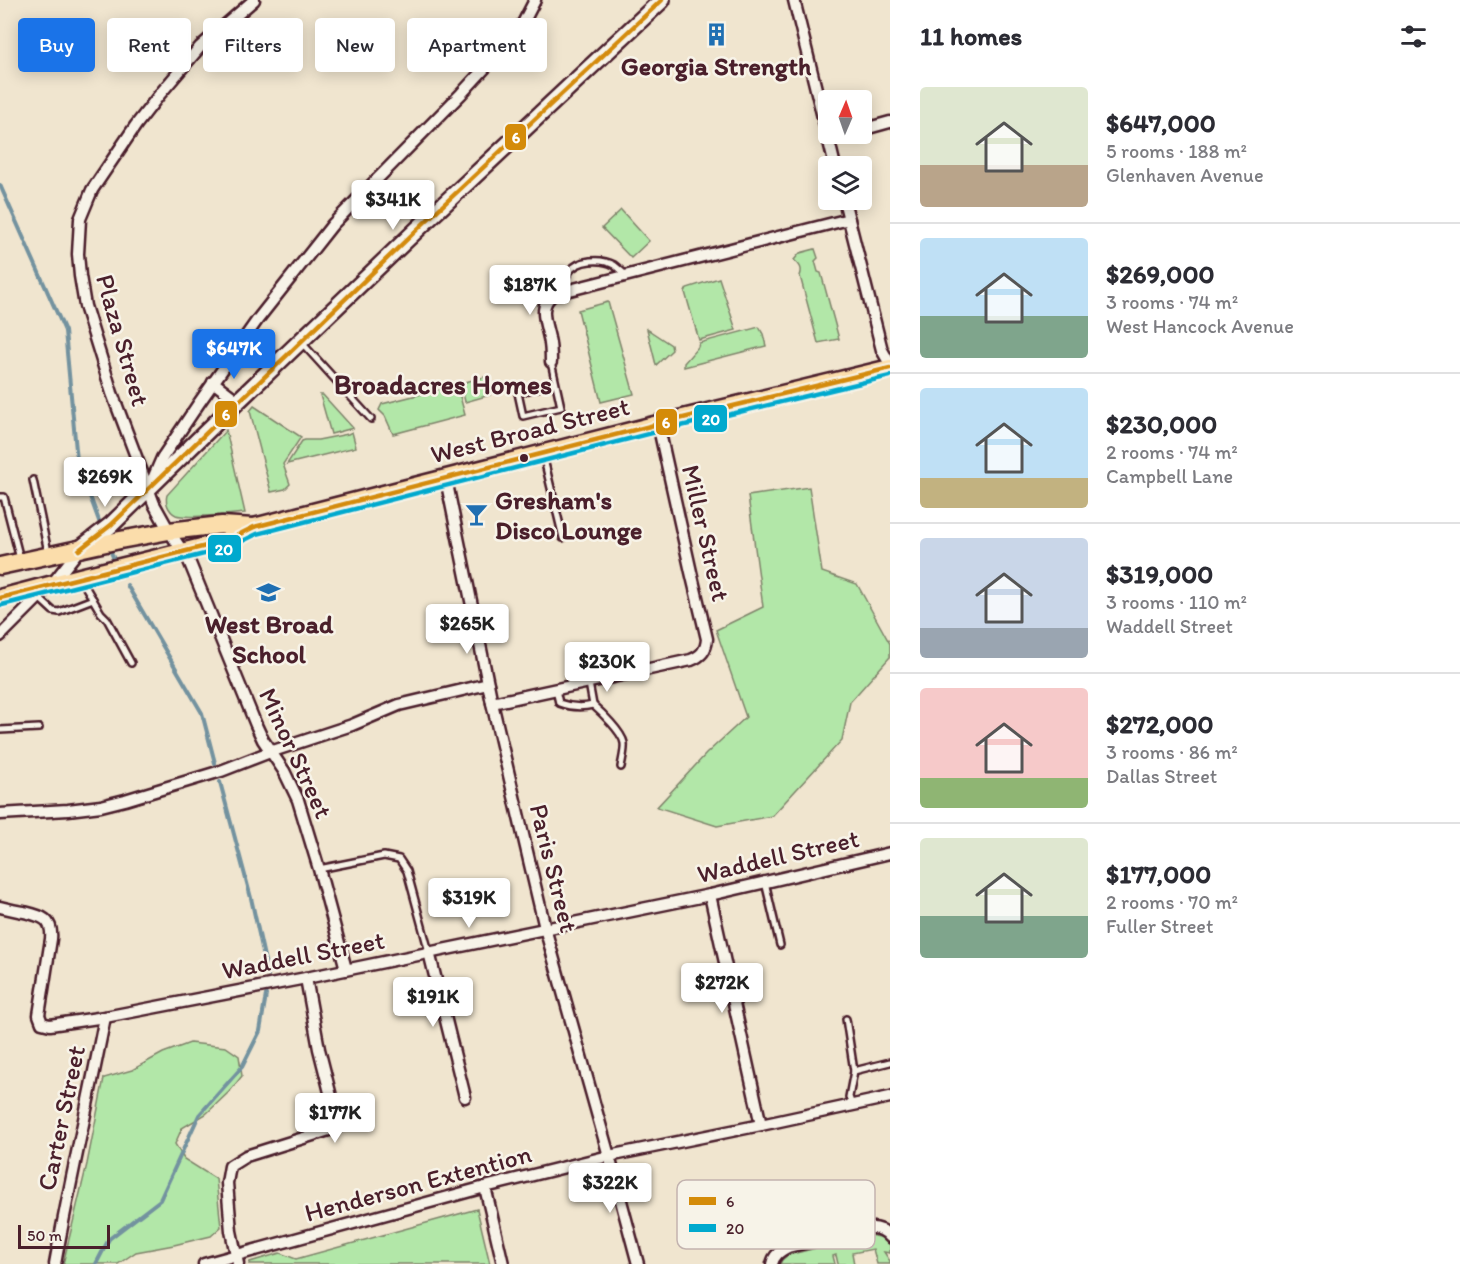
<!DOCTYPE html>
<html lang="en">
<head>
<meta charset="utf-8">
<style>
	body { margin:0; font-family:Itim,sans-serif; background:#f2f2f3; color:#2b2b33; height:100vh; display:flex; flex-direction:column; font-size:22px; white-space:nowrap }
	* { box-sizing:border-box; margin:0 }
	p { font-size:20px; color:#7c7c81 }
	.icon { flex:none; width:33px; height:33px; fill:none; stroke:currentColor; stroke-width:2; stroke-linecap:round; stroke-linejoin:round }
	.map { position:relative; flex:1; overflow:hidden }
	.panel { display:flex; flex-direction:column; background:#fff; width:570px }
	.panel>* { flex:none }
	.hud { position:absolute; left:18px; top:18px; width:570px; height:54px; display:flex; gap:12px }
	.needle { width:39px; rotate:2deg }
	.controls { position:absolute; left:818px; top:90px; display:grid; gap:12px }
	.controls a { display:grid; place-items:center; width:54px; height:54px; border-radius:6px; background:#fff; box-shadow:0 3px 15px #0003; font-size:30px }
	.scale { position:absolute; left:18px; bottom:15px; width:92px; box-sizing:border-box; padding-left:6px; border:3px solid #4a1f2b; border-top:0; font-size:16px; line-height:21px; white-space:nowrap; color:#4a1f2b; -webkit-text-stroke:4px #f7f3e8; paint-order:stroke }
	.price { position:absolute; translate:-50% -51px; padding:0 14px; border-radius:6px; background:#fff; color:#222; font-size:20px; line-height:39px; filter:drop-shadow(0 2px 3px #0008) }
	.price::after { content:''; position:absolute; left:50%; top:36px; width:18px; height:14px; margin-left:-9px; background:inherit; clip-path:polygon(0 0,100% 0,50% 100%) }
	.price.current { background:#1a73e8; color:#fff }
	ul { padding:0; list-style:none }
	li { display:flex; align-items:center; gap:18px; height:150px; padding:0 30px }
	li+li { border-top:2px solid #e1e1e2 }
	li span { display:grid; place-items:center; flex:none; width:168px; height:120px; border-radius:6px; color:#555 }
	li>.icon { margin-inline-start:auto }
	span .icon { width:72px; height:72px; fill:#fffc; stroke-width:1 }
	li b { font-size:26px }
	h2 { display:flex; justify-content:space-between; align-items:center; height:72px; padding:0 30px; font-size:26px }
	.tag { padding:0 21px; border-radius:6px; background:#fff; box-shadow:0 3px 15px #0003; font-size:21px; line-height:54px }
	.tag.current { background:#1a73e8; color:#fff }
	main { display:flex; flex:1; min-height:0 }
	.map>svg:first-child { display:block }
	.green { fill:#b2e7a8; stroke:#7e836a; stroke-width:1.5 }
	.lines { fill:none; stroke-linecap:round; stroke-linejoin:round }
	.stream { stroke:#73929f; stroke-width:4 }
	.lane-casing { stroke:#4a1f2b; stroke-width:10 }
	.street-casing { stroke:#4a1f2b; stroke-width:15 }
	.secondary-casing { stroke:#4a1f2b; stroke-width:20 }
	.primary-casing { stroke:#4a1f2b; stroke-width:21 }
	.lane { stroke:#f7f3e8; stroke-width:5 }
	.street { stroke:#f7f3e8; stroke-width:10 }
	.secondary { stroke:#f7f3e8; stroke-width:15 }
	.primary { stroke:#fbddab; stroke-width:16 }
	.bus-1-casing { stroke:#f7f3e8; stroke-width:9 }
	.bus-2-casing { stroke:#f7f3e8; stroke-width:9 }
	.bus-1 { stroke:#d48b09; stroke-width:4.5 }
	.bus-2 { stroke:#00a9ce; stroke-width:4.5 }
	.bus-dot { fill:#4a1f2b; stroke:#f7f3e8; stroke-width:2 }
	.labels { text-anchor:middle; stroke-width:5; stroke-linejoin:round; paint-order:stroke }
	.poi-label { font-size:26px; font-weight:bold; fill:#4a1f2b; stroke:#f7f3e8 }
	.street-label { font-size:26px; fill:#4a1f2b; stroke:#f7f3e8 }
	.neighbourhood-label { font-size:27px; font-weight:bold; fill:#4a1f2b; stroke:#f7f3e8 }
	.key { fill:#f7f3e8; stroke:#c3b3af; stroke-width:1.5 }
	.key-label { font-size:16px; fill:#4a1f2b }
	.line-badge { stroke:#f7f3e8; stroke-width:2 }
	.badge-label { font-size:16px; text-anchor:middle; font-weight:bold; fill:#fff }
</style>
</head>
<body>
<main>
<div class="map">
<svg width="890" height="1264" viewBox="0 0 890 1264">
	<rect width="100%" height="100%" fill="#f0e5cf"/>
	<filter id="ink" filterUnits="userSpaceOnUse"><feTurbulence type="fractalNoise" baseFrequency=".0167" numOctaves="2"/><feDisplacementMap in="SourceGraphic" scale="12" xChannelSelector="R" yChannelSelector="G"/><feConvolveMatrix kernelMatrix="1 2 1 2 8 2 1 2 1" color-interpolation-filters="sRGB"/></filter>
	<g filter="url(#ink)">
		<g class="green">
			<path d="M621,210L649,241L631,258L602,228Z"/>
			<path d="M815,249L818,258L815,261L818,272L821,273L839,339L818,343L800,276C803,269 800,265 794,260L800,253Z"/>
			<path d="M719,278L736,330L699,340L685,292L687,288Z"/>
			<path d="M608,302L634,394L601,402L578,310Z"/>
			<path d="M759,327L763,334L766,346L684,367V363L698,347L699,343Z"/>
			<path d="M647,329L671,345L672,350L656,365Z"/>
			<path d="M485,377L490,395L465,402L461,383Z"/>
			<path d="M457,385L465,415L393,434L385,416L379,410L382,404Z"/>
			<path d="M320,395H323L353,428L331,434Z"/>
			<path d="M254,406L301,437L283,464L290,484L285,489L271,492L250,411Z"/>
			<path d="M226,430L245,513C232,514 186,519 176,515C168,511 165,502 167,495Z"/>
			<path d="M352,432L356,447L287,464L302,441L305,440H318L348,434Z"/>
			<path d="M809,487L822,572L857,584L890,644V657L850,702L842,740L772,816L717,826L657,807L706,754L746,717L716,630L763,607L748,496Z"/>
			<path d="M190,1043L226,1047L239,1056L242,1076L230,1091L206,1114L182,1128L175,1144L184,1159L216,1179L221,1227L211,1236L174,1245L136,1252L118,1264H63L87,1164L104,1078L132,1070L163,1053Z"/>
			<path d="M477,1209L490,1264H249L250,1262L280,1253L296,1259Z"/>
			<path d="M869,1235L880,1237L890,1245V1253L884,1252L890,1261V1264H877L873,1249L852,1253L854,1264H838L836,1255L833,1256L835,1264H780L782,1260L788,1255Z"/>
		</g>
		<g class="lines">
			<g class="stream">
				<path d="M0,185L65,331L77,461L102,529"/>
				<path d="M109,547L115,562"/>
				<path d="M127,585L202,713L215,763"/>
				<path d="M220,782L251,898L268,975"/>
				<path d="M96,1264L109,1239L160,1200L199,1115L242,1067L260,1031L266,995"/>
			</g>
			<defs>
				<g id="lane">
					<path d="M562,291C563,285 564,278 569,272C578,259 601,258 614,265C618,268 622,272 626,275"/>
					<path d="M302,343L371,419"/>
					<path d="M551,362L561,407L523,416L518,393L555,383"/>
					<path d="M543,455L563,538"/>
					<path d="M33,480L48,552"/>
					<path d="M0,497H4L20,559"/>
					<path d="M82,581L101,613L107,619L131,663"/>
					<path d="M39,598L53,611L59,612L93,599"/>
					<path d="M556,690L559,703C570,707 581,708 593,705L589,683"/>
					<path d="M593,705C601,712 622,732 624,743C625,750 622,760 621,767"/>
					<path d="M0,730L39,728"/>
					<path d="M319,869L384,856L399,859L407,871L429,952"/>
					<path d="M765,882L780,945"/>
					<path d="M846,1019L854,1071"/>
					<path d="M852,1105L849,1097L854,1071L890,1062"/>
				</g>
				<g id="street">
					<path d="M254,0L200,47L160,94L136,125L92,190L80,219L78,254L80,276L85,306L112,393L154,504L169,531L189,561L256,725L263,740L284,771L298,800L319,869L346,969"/>
					<path d="M794,0L835,166"/>
					<path d="M861,130L890,122"/>
					<path d="M828,138L846,134"/>
					<path d="M844,200L882,350L890,364"/>
					<path d="M551,362C551,354 551,346 549,338C546,323 537,305 554,294L849,219"/>
					<path d="M213,382L238,401"/>
					<path d="M446,479L492,703L545,928L609,1156L638,1264"/>
					<path d="M152,481L162,458L199,403L258,319L333,224L461,94L519,31L535,0"/>
					<path d="M0,636L52,584L79,550"/>
					<path d="M492,703L691,660C701,656 706,651 707,639L691,572L658,424"/>
					<path d="M0,814L68,810L101,806L125,800L221,771L270,752L352,725L399,705L488,684"/>
					<path d="M710,895L761,1125"/>
					<path d="M0,907C8,909 16,911 24,912C41,916 53,918 51,939L39,1015L42,1023L50,1025L105,1017L306,978L710,895L890,853"/>
					<path d="M429,952L465,1097"/>
					<path d="M485,1187L503,1264"/>
					<path d="M55,1264C70,1181 89,1099 105,1017"/>
					<path d="M204,1264L485,1187L609,1156L761,1125L890,1097"/>
					<path d="M238,1264L231,1231L227,1183L230,1166L246,1156L329,1130L336,1116L319,1049L306,978"/>
					<path d="M772,1264C774,1255 780,1251 788,1247L866,1228C876,1227 884,1229 890,1237"/>
				</g>
				<path id="secondary" d="M80,549L111,525L238,401L425,222L662,0"/>
				<g id="primary">
					<path d="M0,566L120,540L169,531L222,525L253,527"/>
					<path d="M0,598L80,577L226,541L254,527L658,424L890,368"/>
				</g>
			</defs>
			<use href="#lane" class="lane-casing"/>
			<use href="#street" class="street-casing"/>
			<use href="#secondary" class="secondary-casing"/>
			<use href="#primary" class="primary-casing"/>
			<use href="#lane" class="lane"/>
			<use href="#street" class="street"/>
			<use href="#secondary" class="secondary"/>
			<use href="#primary" class="primary"/>
			<defs>
				<g id="bus-1">
					<path d="M79,550L111,525L425,222L662,0"/>
					<path d="M0,598L226,541L254,527L658,424L890,368"/>
				</g>
				<path id="bus-2" d="M2,605L228,548L257,534L660,431L890,376"/>
			</defs>
			<use href="#bus-1" class="bus-1-casing"/>
			<use href="#bus-2" class="bus-2-casing"/>
			<use href="#bus-1" class="bus-1"/>
			<use href="#bus-2" class="bus-2"/>
		</g>
	</g>
	<defs>
		<symbol id="building-bare" viewBox="-9 -9 18 18"><path d="M-4-6H4V6H1V3H-1V6H-4ZM-2.5-4.3h1.7v1.8h-1.7ZM.8-4.3h1.7v1.8H.8ZM-2.5-1h1.7V.8h-1.7ZM.8-1h1.7V.8H.8Z" fill="#1f6fb2" stroke="#f7f3e8" stroke-width="2.5" paint-order="stroke"/></symbol>
		<symbol id="bar-bare" viewBox="-9 -9 18 18"><path d="M-6-5H6L.8 .8V4.5H3.5V6h-7V4.5H-.8V.8Z" fill="#1f6fb2" stroke="#f7f3e8" stroke-width="2.5" paint-order="stroke"/></symbol>
		<symbol id="school-bare" viewBox="-9 -9 18 18"><path d="M0-5L7-2L0 1L-7-2ZM-4 1L0 2.5L4 1V4Q0 6-4 4Z" fill="#1f6fb2" stroke="#f7f3e8" stroke-width="2.5" paint-order="stroke"/></symbol>
	</defs>
	<g fill-rule="evenodd">
		<use href="#building-bare" x="700" y="18" width="33" height="33"/>
		<use href="#bar-bare" x="460" y="498" width="33" height="33"/>
		<use href="#school-bare" x="252" y="576" width="33" height="33"/>
	</g>
	<circle class="bus-dot" cx="524" cy="458" r="5"/>
	<g class="labels">
		<g class="poi-label">
			<text x="716" y="75">Georgia Strength</text>
			<text x="495" y="509" text-anchor="start">Gresham's<tspan x="495" dy="30">Disco Lounge</tspan></text>
			<text x="269" y="633">West Broad<tspan x="269" dy="30">School</tspan></text>
		</g>
		<g class="street-label">
			<text transform="translate(123 340) rotate(74)" y="9">Plaza Street</text>
			<text transform="translate(530 430) rotate(-14)" y="9">West Broad Street</text>
			<text transform="translate(706 533) rotate(77)" y="9">Miller Street</text>
			<text transform="translate(296 753) rotate(65)" y="9">Minor Street</text>
			<text transform="translate(778 856) rotate(-13)" y="9">Waddell Street</text>
			<text transform="translate(554 868) rotate(76)" y="9">Paris Street</text>
			<text transform="translate(303 955) rotate(-11)" y="9">Waddell Street</text>
			<text transform="translate(61 1118) rotate(-78)" y="9">Carter Street</text>
			<text transform="translate(418 1183) rotate(-15)" y="9">Henderson Extention</text>
		</g>
		<g class="neighbourhood-label">
			<text x="443" y="394">Broadacres Homes</text>
		</g>
	</g>
	<rect x="677" y="1180" width="198" height="69" rx="9" class="key"/>
	<rect x="689" y="1197" width="27" height="8" fill="#d48b09"/>
	<rect x="689" y="1224" width="27" height="8" fill="#00a9ce"/>
	<g class="key-label">
		<text x="726" y="1207">6</text>
		<text x="726" y="1234">20</text>
	</g>
	<g class="line-badge">
		<rect x="504" y="123" width="23" height="28" rx="6" fill="#d48b09"/>
		<rect x="214" y="400" width="24" height="28" rx="6" fill="#d48b09"/>
		<rect x="693" y="404" width="35" height="29" rx="6" fill="#00a9ce"/>
		<rect x="655" y="408" width="23" height="28" rx="6" fill="#d48b09"/>
		<rect x="207" y="534" width="35" height="29" rx="6" fill="#00a9ce"/>
	</g>
	<g class="badge-label">
		<text x="516" y="143">6</text>
		<text x="226" y="420">6</text>
		<text x="711" y="425">20</text>
		<text x="666" y="428">6</text>
		<text x="224" y="555">20</text>
	</g>
</svg>
<div class="controls">
<a><svg class="needle" viewBox="-14 -14 28 28"><path d="M0-13l5 13h-10z" fill="#e53935"/><path d="M0 13l5-13h-10z" fill="#7c7c81"/></svg></a>
<a><svg class="icon" aria-label="layers" viewBox="0 0 24 24"><path d="M12 4l9 5-9 5-9-5zM3 14l9 5 9-5"/></svg></a>
</div>
<div class="scale">50 m</div>
<b class="price" style="left:393px;top:231px">$341K</b>
<b class="price" style="left:530px;top:316px">$187K</b>
<b class="price current" style="left:234px;top:380px">$647K</b>
<b class="price" style="left:105px;top:508px">$269K</b>
<b class="price" style="left:467px;top:655px">$265K</b>
<b class="price" style="left:607px;top:693px">$230K</b>
<b class="price" style="left:469px;top:929px">$319K</b>
<b class="price" style="left:722px;top:1014px">$272K</b>
<b class="price" style="left:433px;top:1028px">$191K</b>
<b class="price" style="left:335px;top:1144px">$177K</b>
<b class="price" style="left:610px;top:1214px">$322K</b>
<div class="hud">
<a class="tag current">Buy</a>
<a class="tag">Rent</a>
<a class="tag">Filters</a>
<a class="tag">New</a>
<a class="tag">Apartment</a>
</div>
</div>
<section class="panel">
<h2>11 homes<svg class="icon" aria-label="filters" viewBox="0 0 24 24"><path d="M4 7h16M4 17h16"/><circle cx="9" cy="7" r="2"/><circle cx="15" cy="17" r="2"/></svg></h2>
<ul>
<li><span style="background:linear-gradient(#dfe7d0 65%,#b9a48a 0)"><svg class="icon" aria-label="home" viewBox="0 0 24 24"><path d="M3 11l9-7 9 7M6 9v11h12V9"/></svg></span><div><b>$647,000</b><p>5 rooms · 188 m²</p><p>Glenhaven Avenue</p></div></li>
<li><span style="background:linear-gradient(#bfe0f5 65%,#7fa58c 0)"><svg class="icon" aria-label="home" viewBox="0 0 24 24"><path d="M3 11l9-7 9 7M6 9v11h12V9"/></svg></span><div><b>$269,000</b><p>3 rooms · 74 m²</p><p>West Hancock Avenue</p></div></li>
<li><span style="background:linear-gradient(#bfe0f5 75%,#c2b280 0)"><svg class="icon" aria-label="home" viewBox="0 0 24 24"><path d="M3 11l9-7 9 7M6 9v11h12V9"/></svg></span><div><b>$230,000</b><p>2 rooms · 74 m²</p><p>Campbell Lane</p></div></li>
<li><span style="background:linear-gradient(#c9d6e8 75%,#9aa5b1 0)"><svg class="icon" aria-label="home" viewBox="0 0 24 24"><path d="M3 11l9-7 9 7M6 9v11h12V9"/></svg></span><div><b>$319,000</b><p>3 rooms · 110 m²</p><p>Waddell Street</p></div></li>
<li><span style="background:linear-gradient(#f6c9c9 75%,#8fb573 0)"><svg class="icon" aria-label="home" viewBox="0 0 24 24"><path d="M3 11l9-7 9 7M6 9v11h12V9"/></svg></span><div><b>$272,000</b><p>3 rooms · 86 m²</p><p>Dallas Street</p></div></li>
<li><span style="background:linear-gradient(#dfe7d0 65%,#7fa58c 0)"><svg class="icon" aria-label="home" viewBox="0 0 24 24"><path d="M3 11l9-7 9 7M6 9v11h12V9"/></svg></span><div><b>$177,000</b><p>2 rooms · 70 m²</p><p>Fuller Street</p></div></li>
</ul>
</section>
</main>
</body>
</html>
